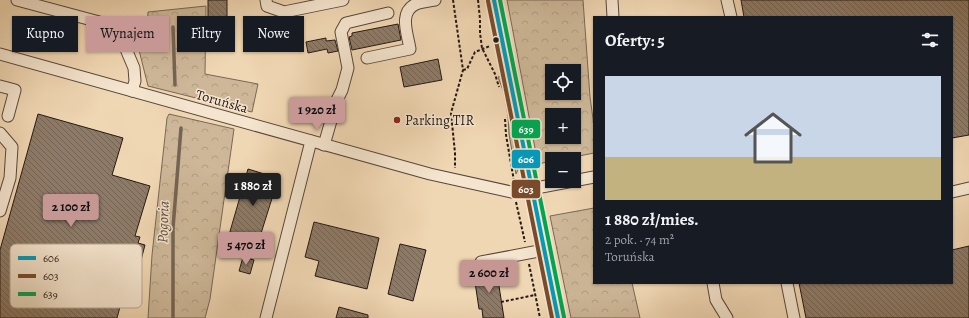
<!DOCTYPE html>
<html lang="pl">
<head>
<meta charset="utf-8">
<style>
	body { margin:0; font-family:Alegreya,serif; background:#242831; color:#f1f3f6; height:100vh; display:flex; flex-direction:column; font-size:15px; white-space:nowrap }
	* { box-sizing:border-box; margin:0 }
	p { font-size:13px; color:#9ea1a6 }
	.icon { flex:none; width:22px; height:22px; fill:none; stroke:currentColor; stroke-width:2; stroke-linecap:round; stroke-linejoin:round }
	.map { position:relative; flex:1; overflow:hidden }
	.panel { position:absolute; left:593px; top:16px; width:360px; height:268px; display:flex; flex-direction:column; background:#171b24; border-radius:0px; box-shadow:0 1px 3px #0004 }
	.panel>* { flex:none }
	.top-card { position:absolute; left:12px; top:16px; width:380px; height:36px; display:flex; gap:8px }
	.buttons { position:absolute; left:545px; top:64px; display:grid; gap:8px }
	.buttons a { display:grid; place-items:center; width:36px; height:36px; border-radius:0px; background:#171b24; box-shadow:0 1px 3px #0004; font-size:20px }
	.price { position:absolute; translate:-50% -34px; padding:0 9px; border-radius:4px; background:#c59692; color:#111; font-size:13px; line-height:26px; filter:drop-shadow(0 1px 2px #0008) }
	.price::after { content:''; position:absolute; left:50%; top:24px; width:12px; height:9px; margin-left:-6px; background:inherit; clip-path:polygon(0 0,100% 0,50% 100%) }
	.price.on { background:#222; color:#fff }
	ul { padding:0; list-style:none }
	li { display:grid; align-content:center; gap:8px; height:212px; padding:0 12px }
	li span { display:grid; place-items:center; height:124px; border-radius:0px; color:#555 }
	li>.icon { margin-inline-start:auto }
	span .icon { width:72px; height:72px; fill:#fffc; stroke-width:1 }
	li b { font-size:17px }
	h2 { display:flex; justify-content:space-between; align-items:center; height:48px; padding:0 12px; font-size:17px }
	.pill { padding:0 14px; border-radius:0px; background:#171b24; box-shadow:0 1px 3px #0004; font-size:14px; line-height:36px }
	.pill.on { background:#c59692; color:#111 }
	.map>svg:first-child { display:block }
	.grass { fill:url(#grass-dots); stroke:#786856 }
	.forest { fill:url(#forest-crowns); stroke:#786856; fill-rule:evenodd }
	.lines { fill:none; stroke-linecap:round; stroke-linejoin:round }
	.stream { stroke:#756453; stroke-width:3.5 }
	.building { fill:url(#building-back-hatch); stroke:#241814 }
	.minor-casing { stroke:#57483c; stroke-width:13 }
	.path { stroke:#241814; stroke-width:2; stroke-dasharray:3 2; stroke-linecap:butt }
	.minor { stroke:#f5e5ce; stroke-width:11 }
	.bus-1-casing { stroke:#f5e5ce; stroke-width:7 }
	.bus-2-casing { stroke:#f5e5ce; stroke-width:7 }
	.bus-3-casing { stroke:#f5e5ce; stroke-width:7 }
	.bus-1 { stroke:#049abb; stroke-width:4 }
	.bus-2 { stroke:#7a4b2a; stroke-width:4 }
	.bus-3 { stroke:#00a651; stroke-width:4 }
	.bus-dot { fill:#241814; stroke:#f5e5ce; stroke-width:1.5 }
	.poi-dot { fill:#8f2418; stroke:#f5e5ce; stroke-width:1.5 }
	.labels { text-anchor:middle; stroke-width:3; stroke-linejoin:round; paint-order:stroke }
	.street-label { font-size:14px; fill:#241814; stroke:#f5e5ce }
	.poi-label { font-size:14px; fill:#241814; stroke:#f5e5ce; text-anchor:start }
	.water-label { font-size:15px; font-style:italic; fill:#5a4a3e; stroke:#f5e5ce }
	.key { fill:#f5e5ce; stroke:#b6a896; stroke-width:1 }
	.key-label { font-size:11px; fill:#241814 }
	.line-badge { stroke:#f5e5ce; stroke-width:1.5 }
	.badge-label { font-size:11px; text-anchor:middle; font-weight:bold; fill:#fff }
</style>
</head>
<body>
<div class="map">
<svg width="969" height="318" viewBox="0 0 969 318">
	<defs>
		<pattern id="grass-dots" width="8" height="8" patternUnits="userSpaceOnUse"><rect width="8" height="8" fill="#cdb798"/><path d="M2 2h.1M6 6h.1" fill="none" stroke="#b09d82" stroke-width="1.8" stroke-linecap="round"/></pattern>
		<pattern id="forest-crowns" width="20" height="18" patternUnits="userSpaceOnUse"><rect width="20" height="18" fill="#cdb798"/><path d="M2 6a3 3 0 1 1 6 0M12 15a3 3 0 1 1 6 0" fill="none" stroke="#b09d82"/></pattern>
		<pattern id="building-back-hatch" width="6" height="6" patternUnits="userSpaceOnUse"><rect width="6" height="6" fill="#8e7b67"/><path d="M-1 5l2 2M0 0l6 6M5-1l2 2" fill="none" stroke="#746454"/></pattern>
	</defs>
	<rect width="100%" height="100%" fill="#f0d7b3"/>
	<filter id="stains"><feTurbulence type="fractalNoise" baseFrequency=".005" numOctaves="4"/><feColorMatrix values="0 0 0 0 .2 0 0 0 0 .09 0 0 0 0 .02 0 0 0 .5 -.17"/></filter>
	<radialGradient id="worn" r=".72"><stop offset=".6" stop-color="#630" stop-opacity="0"/><stop offset="1" stop-color="#630" stop-opacity=".3"/></radialGradient>
	<path class="grass" d="M500,76L505,89L518,161L519,168L516,174L509,134L508,116L504,93L498,77Z"/>
	<g class="forest">
		<path d="M507,0H583L590,97L594,126V153L564,159H552V161L538,164ZM552,71H574V93H552ZM552,115H574V137H552Z"/>
		<path d="M206,6L205,74L258,84L252,112L148,86L138,46L136,31L147,33L148,12Z"/>
		<path d="M169,114L234,129L210,299L205,318H148L152,255L167,118Z"/>
		<path d="M594,208V283H632L640,318H571L550,216Z"/>
	</g>
	<g class="lines">
		<g class="stream">
			<path d="M173,27L175,85"/>
			<path d="M173,318V228L181,128"/>
		</g>
	</g>
	<g class="building">
		<rect x="208" y="0" width="19" height="22"/>
		<path d="M741,0H969V135L952,138V17H744Z"/>
		<path d="M398,24L401,40L352,50L349,37L352,36V33Z"/>
		<path d="M326,38V41L335,40L338,51L328,53L327,49L308,53L306,42Z"/>
		<path d="M438,59L442,80L404,87L400,67Z"/>
		<path d="M38,114L123,138L112,175L150,186L135,236L140,237L138,243L145,245L140,264L133,290L125,288L117,318H0V250Z"/>
		<path d="M248,169L274,177L270,191L274,192L258,243L229,235Z"/>
		<path d="M314,222L379,238L367,289L315,276L319,261L305,257Z"/>
		<path d="M400,244L426,250L413,301L388,294Z"/>
		<path d="M969,246V318H806L799,283H952V250Z"/>
		<path d="M243,257L254,260L250,274L239,271Z"/>
		<path d="M496,267L504,318H483L482,309H479L475,282H477L476,271Z"/>
		<path d="M339,307L368,315V318H336Z"/>
	</g>
	<g class="lines">
		<defs>
			<g id="minor">
				<path d="M17,0L103,23L123,42L134,68L135,81L132,91"/>
				<path d="M266,0L267,6L284,12L343,0"/>
				<path d="M494,0L558,318"/>
				<path d="M612,0L613,17"/>
				<path d="M727,0L731,17"/>
				<path d="M0,54L430,174L511,192L531,189L594,177"/>
				<path d="M367,58L410,49C408,35 398,12 416,4C422,2 429,1 435,0"/>
				<path d="M0,86L15,90L8,116"/>
				<path d="M0,133L12,147L10,178L0,211"/>
				<path d="M324,145L337,100L342,90L348,68L341,32L346,23L388,13"/>
				<path d="M952,192L969,188"/>
				<path d="M481,262L544,250"/>
				<path d="M713,283L716,300L727,318"/>
				<path d="M787,283L794,318"/>
				<path d="M266,318L311,141"/>
			</g>
		</defs>
		<use href="#minor" class="minor-casing"/>
		<g class="path">
			<path d="M453,0L463,70L451,113L455,153V168"/>
			<path d="M478,0L480,19V33L482,48L495,74L499,87"/>
			<path d="M463,70L467,69L475,52L490,46"/>
			<path d="M505,119L506,135L514,181"/>
			<path d="M516,202L525,242"/>
			<path d="M529,264L540,318"/>
			<path d="M501,302L535,295"/>
		</g>
		<use href="#minor" class="minor"/>
		<defs>
			<path id="bus-1" d="M494,0L558,318"/>
			<path id="bus-2" d="M488,1L552,318"/>
			<path id="bus-3" d="M500,0L564,317"/>
		</defs>
		<use href="#bus-1" class="bus-1-casing"/>
		<use href="#bus-2" class="bus-2-casing"/>
		<use href="#bus-3" class="bus-3-casing"/>
		<use href="#bus-1" class="bus-1"/>
		<use href="#bus-2" class="bus-2"/>
		<use href="#bus-3" class="bus-3"/>
	</g>
	<circle class="bus-dot" cx="496" cy="40" r="3.5"/>
	<circle class="poi-dot" cx="397" cy="120" r="4"/>
	<g class="labels">
		<g class="street-label">
			<text transform="translate(222 101) rotate(16)" y="5">Toruńska</text>
		</g>
		<g class="poi-label">
			<text x="405" y="125">Parking TIR</text>
		</g>
		<g class="water-label">
			<text transform="translate(163 222) rotate(-88)" y="5">Pogoria</text>
		</g>
	</g>
	<rect x="10" y="244" width="132" height="64" rx="6" class="key"/>
	<rect x="18" y="256" width="18" height="4" fill="#049abb"/>
	<rect x="18" y="274" width="18" height="4" fill="#7a4b2a"/>
	<rect x="18" y="292" width="18" height="4" fill="#00a651"/>
	<g class="key-label">
		<text x="43" y="262">606</text>
		<text x="43" y="280">603</text>
		<text x="43" y="298">639</text>
	</g>
	<g class="line-badge">
		<rect x="511" y="119" width="30" height="20" rx="4" fill="#00a651"/>
		<rect x="511" y="149" width="30" height="20" rx="4" fill="#049abb"/>
		<rect x="511" y="179" width="30" height="20" rx="4" fill="#7a4b2a"/>
	</g>
	<g class="badge-label">
		<text x="526" y="133">639</text>
		<text x="526" y="163">606</text>
		<text x="526" y="193">603</text>
	</g>
	<rect width="100%" height="100%" filter="url(#stains)"/>
	<rect width="100%" height="100%" fill="url(#worn)"/>
</svg>
<div class="buttons">
<a><svg class="icon" aria-label="locate" viewBox="0 0 24 24"><circle cx="12" cy="12" r="6"/><path d="M12 2v4M12 18v4M2 12h4M18 12h4"/></svg></a>
<a>+</a>
<a>−</a>
</div>
<b class="price" style="left:317px;top:131px">1 920 zł</b>
<b class="price on" style="left:253px;top:207px">1 880 zł</b>
<b class="price" style="left:71px;top:228px">2 100 zł</b>
<b class="price" style="left:246px;top:266px">5 470 zł</b>
<b class="price" style="left:489px;top:294px">2 600 zł</b>
<div class="top-card">
<a class="pill">Kupno</a>
<a class="pill on">Wynajem</a>
<a class="pill">Filtry</a>
<a class="pill">Nowe</a>
</div>
<section class="panel">
<h2>Oferty: 5<svg class="icon" aria-label="filters" viewBox="0 0 24 24"><path d="M4 7h16M4 17h16"/><circle cx="9" cy="7" r="2"/><circle cx="15" cy="17" r="2"/></svg></h2>
<ul>
<li><span style="background:linear-gradient(#c9d6e8 65%,#c2b280 0)"><svg class="icon" aria-label="home" viewBox="0 0 24 24"><path d="M3 11l9-7 9 7M6 9v11h12V9"/></svg></span><div><b>1 880 zł/mies.</b><p>2 pok. · 74 m²</p><p>Toruńska</p></div></li>
</ul>
</section>
</div>
</body>
</html>
